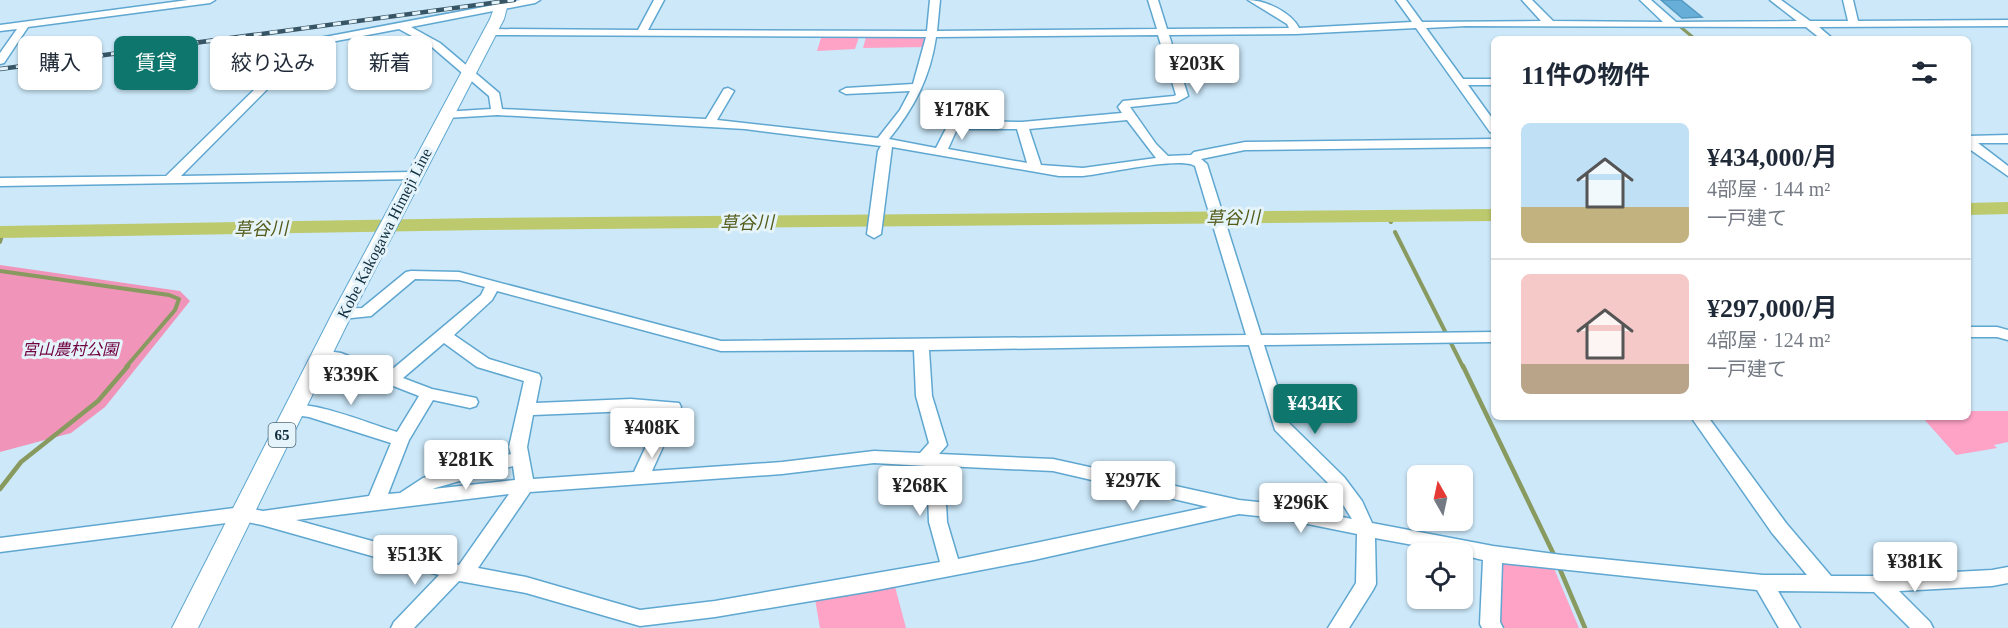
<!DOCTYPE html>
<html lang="ja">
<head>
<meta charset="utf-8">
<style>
	body { margin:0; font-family:"Times New Roman","Noto Sans JP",serif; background:#f2f2f3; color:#1f2937; height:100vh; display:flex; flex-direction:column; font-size:22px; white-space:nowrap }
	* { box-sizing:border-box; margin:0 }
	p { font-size:20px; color:#747a83 }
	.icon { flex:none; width:33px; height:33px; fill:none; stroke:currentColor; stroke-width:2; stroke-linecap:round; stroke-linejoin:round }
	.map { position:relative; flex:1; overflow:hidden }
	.panel { position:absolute; left:1491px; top:36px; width:480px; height:384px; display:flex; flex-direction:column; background:#fff; border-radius:9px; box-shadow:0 2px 4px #0004 }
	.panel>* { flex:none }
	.guide { position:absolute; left:18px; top:36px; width:570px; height:54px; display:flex; gap:12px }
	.needle { width:39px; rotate:351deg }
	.controls { position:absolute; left:1407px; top:465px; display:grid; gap:12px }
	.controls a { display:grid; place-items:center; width:66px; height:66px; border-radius:9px; background:#fff; box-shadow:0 2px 4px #0004; font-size:30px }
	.price { position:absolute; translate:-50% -51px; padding:0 14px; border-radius:6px; background:#fff; color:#222; font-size:20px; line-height:39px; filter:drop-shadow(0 2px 3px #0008) }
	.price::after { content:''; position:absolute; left:50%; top:36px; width:18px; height:14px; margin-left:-9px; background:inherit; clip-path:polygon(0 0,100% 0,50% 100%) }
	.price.selected { background:#0f766e; color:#fff }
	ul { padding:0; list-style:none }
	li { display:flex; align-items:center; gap:18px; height:150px; padding:0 30px }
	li+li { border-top:2px solid #e0e1e3 }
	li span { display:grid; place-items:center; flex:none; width:168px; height:120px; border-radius:9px; color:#555 }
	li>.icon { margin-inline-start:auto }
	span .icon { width:72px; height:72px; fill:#fffc; stroke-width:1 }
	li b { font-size:26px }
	h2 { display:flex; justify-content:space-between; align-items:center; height:72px; padding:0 30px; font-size:26px }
	.chip { padding:0 21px; border-radius:9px; background:#fff; box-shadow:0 2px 4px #0004; font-size:21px; line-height:54px }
	.chip.selected { background:#0f766e; color:#fff }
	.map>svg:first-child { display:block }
	.green { fill:#fea2c6 }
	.forest { fill:#f095b9 }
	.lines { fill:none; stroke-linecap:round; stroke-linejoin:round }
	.stream-far2 { stroke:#889a5f; stroke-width:3 }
	.stream-far1 { stroke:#889a5f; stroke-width:4 }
	.stream { stroke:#889a5f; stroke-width:4.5 }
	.river { fill:#bdc96d; fill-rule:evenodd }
	.building { fill:#67afd8; stroke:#5199c1; stroke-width:1.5 }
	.minor-casing { stroke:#5fa7d0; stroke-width:3 }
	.major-casing { stroke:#5fa7d0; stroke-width:2 }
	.minor { fill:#fff; fill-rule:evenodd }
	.major { fill:#fff; fill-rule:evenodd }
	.rail-casing { stroke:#375565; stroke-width:4.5 }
	.rail { stroke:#e5f3fb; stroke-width:3; stroke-dasharray:8; stroke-linecap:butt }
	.labels { text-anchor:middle; stroke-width:6; stroke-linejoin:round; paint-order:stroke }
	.shield { fill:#e5f3fb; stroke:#4e6876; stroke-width:1.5 }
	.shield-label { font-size:15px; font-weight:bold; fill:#0e2d3d }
	.street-label { font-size:16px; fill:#0e2d3d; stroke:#e5f3fb }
	.park-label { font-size:16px; font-style:italic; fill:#710040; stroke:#e5f3fb }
	.water-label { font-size:18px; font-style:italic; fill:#545b18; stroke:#e5f3fb }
</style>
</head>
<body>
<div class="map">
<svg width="2008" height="628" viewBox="0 0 2008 628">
	<rect width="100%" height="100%" fill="#cce8f9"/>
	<g class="green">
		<path d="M859,37L855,49L817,51L821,38Z"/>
		<path d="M866,37H927L926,47L863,48Z"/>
		<path d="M1968,411H2008V442L1994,445L1997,448L1956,455L1922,417H1968Z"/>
		<path d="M1503,560L1553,566L1579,628H1498L1497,563Z"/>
		<path d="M894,583L906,628H820L815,599Z"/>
	</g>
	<path class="forest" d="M0,265L180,291L190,301L105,407L71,433L0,452Z"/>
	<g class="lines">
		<path class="stream-far2" d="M1677,24L1695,39"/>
		<g class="stream-far1">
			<path d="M1386,215L1391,222"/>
			<path d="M1395,232L1463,367"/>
			<path d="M0,242L3,232"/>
			<path d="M0,271L169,295L179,299L175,310L126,367"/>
		</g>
		<g class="stream">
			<path d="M1463,366L1555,557"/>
			<path d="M0,489L21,462L98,401L128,366"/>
			<path d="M1559,567L1585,628"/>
		</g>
		<g class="river">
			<path d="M2008,202V214L1968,215V203Z"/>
			<path d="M1494,209V221L483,230L0,238V226L483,218Z"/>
		</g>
	</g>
	<path class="building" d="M1661,0H1681L1702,17L1682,18Z"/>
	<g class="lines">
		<defs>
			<g id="minor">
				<path d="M188,0H215L210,3L28,27L4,63L0,64V53L17,29L0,31V25Z"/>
				<path d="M520,0H540L535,3L411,27L440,43L499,93L502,109L706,119L724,89L728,88L734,91L717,120L878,138L900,110L910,91L846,94L840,91L846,88L913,84L926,37L490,35L485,32L490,29L638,30L654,0H664L648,30L927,31L930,0H940L937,31L1157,29L1148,0H1158L1167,29L1289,28L1287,24L1248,0C1265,0 1291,12 1299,28L1412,22L1396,0H1406L1422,22L1541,21L1522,0H1532L1553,21L1663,22L1640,0H1651L1676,22L1797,21L1770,0H1781L1810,21H1848L1843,0H1853L1858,21L2008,20V26L1819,27L1833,39H1821L1806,27L1466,26L1426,28L1463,79H1494V85H1468L1494,121V133L1490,132L1416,28L1296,34L1169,35L1188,96L1177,102L1130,107L1156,144L1168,156L1191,155L1194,152L1245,142L1494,139V147L1245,150L1201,159L1207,164L1261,335L1494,332V342L1264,345L1289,423L1344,477L1362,501L1372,523L1493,546L1562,555L1763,575H1807L1772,533L1691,417H1708L1786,523L1831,576H1879L1992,570L2008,567V583L1992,586L1899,591L1930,622L1933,628H1910L1874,592L1778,591L1800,628H1779L1757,590L1502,563L1500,622L1503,628H1482L1480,624L1483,560L1462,555V554L1375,538L1376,584L1373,590L1349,628H1328L1356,583L1357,534L1278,518L1239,514L1034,560L877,590L715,617L640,626L526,593L459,581L414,628H391L394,622L439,575L262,525L242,521L0,552V538L242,507L263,511L369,496L391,443L309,417L288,414L286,410L288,406C311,399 372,425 397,432L419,396L332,362L315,359L313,355L321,350L341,353L389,372L481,295L485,287L459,280L415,279L371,316L342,319L334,314L342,309L362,308L406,272L411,271L459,272L721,341L1246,335L1195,166C1181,156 1104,174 1083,176C1075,176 1067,176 1059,176L892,147L881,234L874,238L867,234L878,151L881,146L745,129L497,115L447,118L441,114L443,112L491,109L489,96L432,47L399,29L310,46L181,176L413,172L417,173L419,176L417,179L0,186V178L166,176L296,49L260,55L256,54V50ZM1158,35L1176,95L1174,96L1123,101L1118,107L1122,113L1022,122L970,121L964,125L970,129H1017L1027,163L948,149L961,120L972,109L966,106L952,117L936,148L889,139C914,108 930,78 936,37ZM1127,120L1156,158L1083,168L1041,165L1029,129ZM497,291L721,351L914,350L916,396L929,443L920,453L874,451L782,462L652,471L681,407L679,403L631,399L536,403L541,378L539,374L489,359L454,335L492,300ZM444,343L477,367L524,381L509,447L511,454L423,478L400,493L388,494L409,440L433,400L470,408L476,406L478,402L476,398L432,389L403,378ZM1249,345L1275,430L1332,487L1352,519L1278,504L1239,500L1053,459L939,454L947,445L932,396L929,350ZM631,411L662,412L634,472L533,479L527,447L533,415ZM874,463L927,466L929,522L940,562L715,601L640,610L526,577L478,568L530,492L782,474ZM513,466L515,480L433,489L435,488ZM944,466L1053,471L1208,507L958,559L947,522ZM509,494L459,565L296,520Z"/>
				<path d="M2008,135V143H1978L2008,166V176L1968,148V136Z"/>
				<path d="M1968,327H1997L2008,330V340L1997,337H1968Z"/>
			</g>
			<path id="major" d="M497,0H509L504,19L352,314L198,628H172L332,314L490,19Z"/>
		</defs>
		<use href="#minor" class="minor-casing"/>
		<use href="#major" class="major-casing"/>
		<use href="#minor" class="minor"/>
		<use href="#major" class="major"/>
		<defs>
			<path id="rail" d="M0,69L514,0"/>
		</defs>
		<use href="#rail" class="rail-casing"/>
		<use href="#rail" class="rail"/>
	</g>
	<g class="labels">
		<rect class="shield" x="268.5" y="423" width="27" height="24" rx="4.5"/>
		<g class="shield-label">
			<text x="282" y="440">65</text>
		</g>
		<g class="street-label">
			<text transform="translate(384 233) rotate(-63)" y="6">Kobe Kakogawa Himeji Line</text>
		</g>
		<g class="park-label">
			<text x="70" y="355">宮山農村公園</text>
		</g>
		<g class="water-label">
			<text transform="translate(1233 218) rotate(-1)" y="6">草谷川</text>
			<text transform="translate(747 223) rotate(-1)" y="6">草谷川</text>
			<text transform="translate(261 229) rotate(-1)" y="6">草谷川</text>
		</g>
	</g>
</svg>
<div class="controls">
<a><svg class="needle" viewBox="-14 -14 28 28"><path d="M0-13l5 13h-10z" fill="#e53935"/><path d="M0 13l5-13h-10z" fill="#747a83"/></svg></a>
<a><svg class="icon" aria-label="locate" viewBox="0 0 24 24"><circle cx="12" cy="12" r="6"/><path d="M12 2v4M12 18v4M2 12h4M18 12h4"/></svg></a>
</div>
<b class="price" style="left:1197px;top:95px">¥203K</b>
<b class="price" style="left:962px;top:141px">¥178K</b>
<b class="price" style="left:351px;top:406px">¥339K</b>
<b class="price selected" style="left:1315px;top:435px">¥434K</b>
<b class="price" style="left:652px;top:459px">¥408K</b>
<b class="price" style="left:466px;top:491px">¥281K</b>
<b class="price" style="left:1133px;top:512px">¥297K</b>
<b class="price" style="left:920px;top:517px">¥268K</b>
<b class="price" style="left:1301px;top:534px">¥296K</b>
<b class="price" style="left:415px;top:586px">¥513K</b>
<b class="price" style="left:1915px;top:593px">¥381K</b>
<div class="guide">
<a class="chip">購入</a>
<a class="chip selected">賃貸</a>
<a class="chip">絞り込み</a>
<a class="chip">新着</a>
</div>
<section class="panel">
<h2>11件の物件<svg class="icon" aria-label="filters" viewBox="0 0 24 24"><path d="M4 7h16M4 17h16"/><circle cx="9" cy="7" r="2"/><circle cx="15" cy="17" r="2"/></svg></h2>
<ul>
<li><span style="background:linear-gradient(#bfe0f5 70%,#c2b280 0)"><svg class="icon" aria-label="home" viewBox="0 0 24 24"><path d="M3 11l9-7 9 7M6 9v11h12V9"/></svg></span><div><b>¥434,000/月</b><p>4部屋 · 144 m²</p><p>一戸建て</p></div></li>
<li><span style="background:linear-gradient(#f6c9c9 75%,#b9a48a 0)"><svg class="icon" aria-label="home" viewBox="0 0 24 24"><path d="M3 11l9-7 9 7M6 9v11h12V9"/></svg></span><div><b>¥297,000/月</b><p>4部屋 · 124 m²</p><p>一戸建て</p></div></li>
</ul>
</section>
</div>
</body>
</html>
